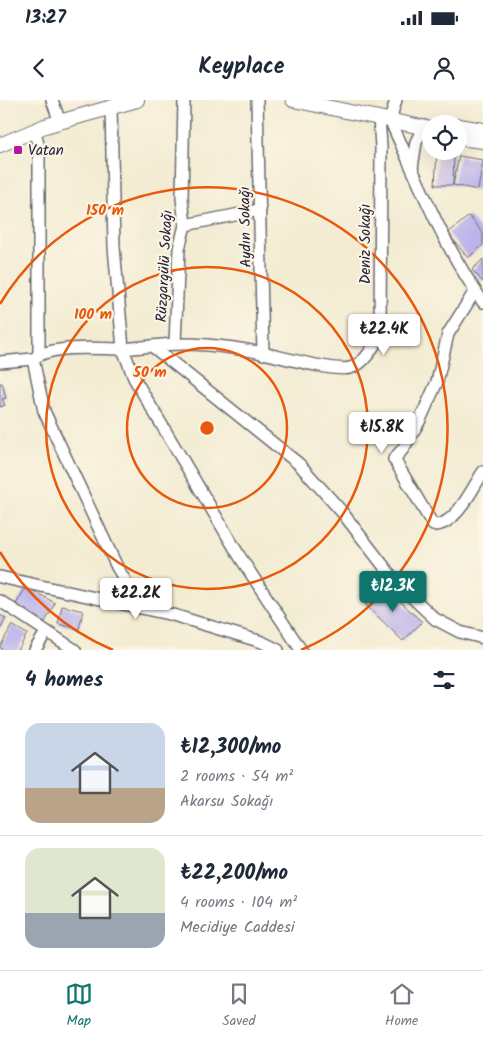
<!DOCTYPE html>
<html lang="en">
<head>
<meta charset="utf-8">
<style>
	body { margin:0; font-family:Kalam,sans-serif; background:#f2f2f3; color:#1f2937; height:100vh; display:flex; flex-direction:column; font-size:19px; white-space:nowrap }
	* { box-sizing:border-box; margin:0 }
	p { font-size:16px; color:#747a83 }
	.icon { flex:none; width:28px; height:28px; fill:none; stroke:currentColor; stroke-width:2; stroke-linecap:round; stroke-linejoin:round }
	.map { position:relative; height:550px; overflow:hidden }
	.side { display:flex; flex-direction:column; background:#fff; flex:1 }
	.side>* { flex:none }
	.controls { position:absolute; left:422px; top:15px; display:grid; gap:10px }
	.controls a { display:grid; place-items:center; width:45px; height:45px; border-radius:50%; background:#fff; box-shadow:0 5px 20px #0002; font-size:25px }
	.price { position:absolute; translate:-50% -42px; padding:0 11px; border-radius:5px; background:#fff; color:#222; font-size:16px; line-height:32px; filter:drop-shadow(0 1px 2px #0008) }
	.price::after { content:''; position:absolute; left:50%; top:30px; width:15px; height:11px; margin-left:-8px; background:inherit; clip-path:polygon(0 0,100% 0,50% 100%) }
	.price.on { background:#0f766e; color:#fff }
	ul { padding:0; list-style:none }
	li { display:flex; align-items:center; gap:15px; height:125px; padding:0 25px }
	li+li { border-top:1px solid #e0e1e3 }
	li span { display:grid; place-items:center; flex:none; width:140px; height:100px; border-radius:15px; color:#555 }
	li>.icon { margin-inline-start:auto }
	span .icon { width:60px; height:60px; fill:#fffc; stroke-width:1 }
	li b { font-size:21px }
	h2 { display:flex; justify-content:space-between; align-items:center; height:60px; padding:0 25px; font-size:21px }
	.status { display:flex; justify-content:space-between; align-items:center; height:35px; padding:0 25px; background:#fff; direction:ltr }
	.status svg { height:14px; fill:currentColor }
	header { display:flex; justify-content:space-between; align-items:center; height:65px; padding:0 25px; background:#fff; font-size:22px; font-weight:700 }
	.dock { display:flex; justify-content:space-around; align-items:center; height:70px; border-top:1px solid #e0e1e3; background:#fff; font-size:14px; color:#747a83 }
	.dock a { display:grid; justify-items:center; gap:2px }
	.dock .on { color:#0f766e }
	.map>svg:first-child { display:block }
	.building { fill:#bbb3ea }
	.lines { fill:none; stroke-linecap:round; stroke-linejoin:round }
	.minor-casing { stroke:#6b6970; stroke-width:14 }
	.major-casing { stroke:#6b6970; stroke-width:16 }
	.minor { stroke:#fff; stroke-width:11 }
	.major { stroke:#fff; stroke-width:14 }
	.ring { fill:none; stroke:#e8590c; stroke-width:2.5 }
	.poi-dot { fill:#b5179e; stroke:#fcf5e5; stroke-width:2 }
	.labels { text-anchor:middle; stroke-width:4.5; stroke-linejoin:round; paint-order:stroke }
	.poi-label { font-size:15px; fill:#22223b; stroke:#fcf5e5; text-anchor:start }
	.street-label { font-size:15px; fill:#22223b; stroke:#fcf5e5 }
	.centre { fill:#e8590c; stroke:#fcf5e5; stroke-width:2.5 }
	.ring-label { font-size:15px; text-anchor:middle; font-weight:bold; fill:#e8590c; stroke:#fcf5e5; stroke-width:4.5; stroke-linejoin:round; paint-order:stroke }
</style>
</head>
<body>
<div class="status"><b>13:27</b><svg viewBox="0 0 49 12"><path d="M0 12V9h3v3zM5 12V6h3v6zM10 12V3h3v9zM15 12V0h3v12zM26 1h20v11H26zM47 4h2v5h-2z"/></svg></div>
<header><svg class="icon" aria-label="back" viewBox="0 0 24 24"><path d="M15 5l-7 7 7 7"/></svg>Keyplace<svg class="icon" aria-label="person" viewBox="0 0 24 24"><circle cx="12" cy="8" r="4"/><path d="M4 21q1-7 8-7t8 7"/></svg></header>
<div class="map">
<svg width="483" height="550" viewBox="0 0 483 550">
	<rect width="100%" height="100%" fill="#fcf5e5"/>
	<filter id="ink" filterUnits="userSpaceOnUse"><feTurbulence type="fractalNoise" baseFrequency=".02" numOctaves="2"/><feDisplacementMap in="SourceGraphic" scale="10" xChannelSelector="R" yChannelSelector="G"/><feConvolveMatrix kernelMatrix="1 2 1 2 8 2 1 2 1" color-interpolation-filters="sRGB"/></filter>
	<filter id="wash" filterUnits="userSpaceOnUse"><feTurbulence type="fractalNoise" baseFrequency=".0096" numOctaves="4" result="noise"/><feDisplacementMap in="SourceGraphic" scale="20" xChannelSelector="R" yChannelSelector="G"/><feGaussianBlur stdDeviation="1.12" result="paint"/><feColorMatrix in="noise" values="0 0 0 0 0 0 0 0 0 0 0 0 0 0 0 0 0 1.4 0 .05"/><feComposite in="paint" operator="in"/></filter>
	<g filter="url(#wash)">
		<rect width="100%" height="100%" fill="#f3ecd3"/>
		<g id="blocks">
			<g class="building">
				<path d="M437,51H454L453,85H435Z"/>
				<path d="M459,56L483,60L478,90L453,85Z"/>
				<path d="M469,116L483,133V145L468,158L448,133Z"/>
				<path d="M483,159V182L472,170Z"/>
				<path d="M0,283H2L6,298L2,299L5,305L0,307Z"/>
				<path d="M383,485L422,522L403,541L365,504Z"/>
				<path d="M26,487L55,503L45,522L15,506Z"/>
				<path d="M62,506L83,511L79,529L58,524Z"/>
				<path d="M0,515L6,518L0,530Z"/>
				<path d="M12,525L27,534L18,550H3L0,547Z"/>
			</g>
		</g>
	</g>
	<g filter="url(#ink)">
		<use href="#blocks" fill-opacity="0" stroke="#6b6970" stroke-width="1"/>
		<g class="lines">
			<defs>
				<g id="minor">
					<path d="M52,0L60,22"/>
					<path d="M257,0L263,254"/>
					<path d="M396,0L390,20C419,82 443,146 483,202"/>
					<path d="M412,68L416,42L424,26"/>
					<path d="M185,125L260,110"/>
					<path d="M475,191L448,234L437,282L420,320L403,349L394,359L433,425C455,427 472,389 483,372"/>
					<path d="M175,243L179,149L185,125L182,98L184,0"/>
					<path d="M152,246C189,241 226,246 263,253C281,257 335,272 350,268C365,264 374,246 380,234L381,46L379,18"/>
					<path d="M39,255C64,245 96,249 123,249L114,147L111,7"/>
					<path d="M33,259L44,311L117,467L141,508"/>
					<path d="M0,262L33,259L39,255V49L35,31"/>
					<path d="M0,477L173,515L262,542L278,550"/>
					<path d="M0,501L75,550"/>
					<path d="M35,550L46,532"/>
					<path d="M301,550L240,457L134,278L123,249L152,246L299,364L342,412L396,482L435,519L460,532L483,538"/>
				</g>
				<g id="major">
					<path d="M293,0L431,29"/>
					<path d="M459,26L483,30"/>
					<path d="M459,38L483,41"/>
					<path d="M0,45L45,26L137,0"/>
				</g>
			</defs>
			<use href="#minor" class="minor-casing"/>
			<use href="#major" class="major-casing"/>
			<use href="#minor" class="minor"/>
			<use href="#major" class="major"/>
		</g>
	</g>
	<g class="ring">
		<circle cx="207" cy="328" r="80"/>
		<circle cx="207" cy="328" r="161"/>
		<path d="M113 550A241 241 0 0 1 0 452M0 204A241 241 0 1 1 301 550"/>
	</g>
	<rect class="poi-dot" x="13" y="45" width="10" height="10" rx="2.5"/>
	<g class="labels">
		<g class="poi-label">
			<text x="28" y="55">Vatan</text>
		</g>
		<g class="street-label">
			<text transform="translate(245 127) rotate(-91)" y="5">Aydın Sokağı</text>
			<text transform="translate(365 144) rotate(-90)" y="5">Deniz Sokağı</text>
			<text transform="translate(164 166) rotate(-87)" y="5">Rüzgargülü Sokağı</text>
		</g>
	</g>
	<circle cx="207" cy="328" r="8" class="centre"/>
	<g class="ring-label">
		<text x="105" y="115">150 m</text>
		<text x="93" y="219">100 m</text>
		<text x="150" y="277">50 m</text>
	</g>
</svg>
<div class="controls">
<a><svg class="icon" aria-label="locate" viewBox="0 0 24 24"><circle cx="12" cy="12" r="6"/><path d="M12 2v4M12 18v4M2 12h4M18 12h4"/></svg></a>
</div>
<b class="price" style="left:384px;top:256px">₺22.4K</b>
<b class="price" style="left:382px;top:354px">₺15.8K</b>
<b class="price on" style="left:393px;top:513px">₺12.3K</b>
<b class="price" style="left:136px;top:520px">₺22.2K</b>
</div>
<section class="side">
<h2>4 homes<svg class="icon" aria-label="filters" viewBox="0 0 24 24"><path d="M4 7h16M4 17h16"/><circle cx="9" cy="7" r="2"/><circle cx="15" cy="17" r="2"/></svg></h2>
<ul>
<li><span style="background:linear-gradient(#c9d6e8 65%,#b9a48a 0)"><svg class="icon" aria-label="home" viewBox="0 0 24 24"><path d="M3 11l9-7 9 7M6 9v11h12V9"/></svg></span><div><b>₺12,300/mo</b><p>2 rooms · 54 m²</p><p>Akarsu Sokağı</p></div></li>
<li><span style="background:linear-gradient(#dfe7d0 65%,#9aa5b1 0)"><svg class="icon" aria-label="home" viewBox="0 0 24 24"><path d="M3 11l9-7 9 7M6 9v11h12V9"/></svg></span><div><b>₺22,200/mo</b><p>4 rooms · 104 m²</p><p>Mecidiye Caddesi</p></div></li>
</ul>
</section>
<nav class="dock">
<a class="on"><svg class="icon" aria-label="map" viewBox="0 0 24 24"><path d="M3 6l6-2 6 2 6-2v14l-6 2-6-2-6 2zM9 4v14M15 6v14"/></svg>Map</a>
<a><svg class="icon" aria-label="saved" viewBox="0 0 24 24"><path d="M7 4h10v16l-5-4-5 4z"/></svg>Saved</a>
<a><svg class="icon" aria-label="home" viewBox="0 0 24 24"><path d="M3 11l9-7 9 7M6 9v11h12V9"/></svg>Home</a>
</nav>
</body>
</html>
